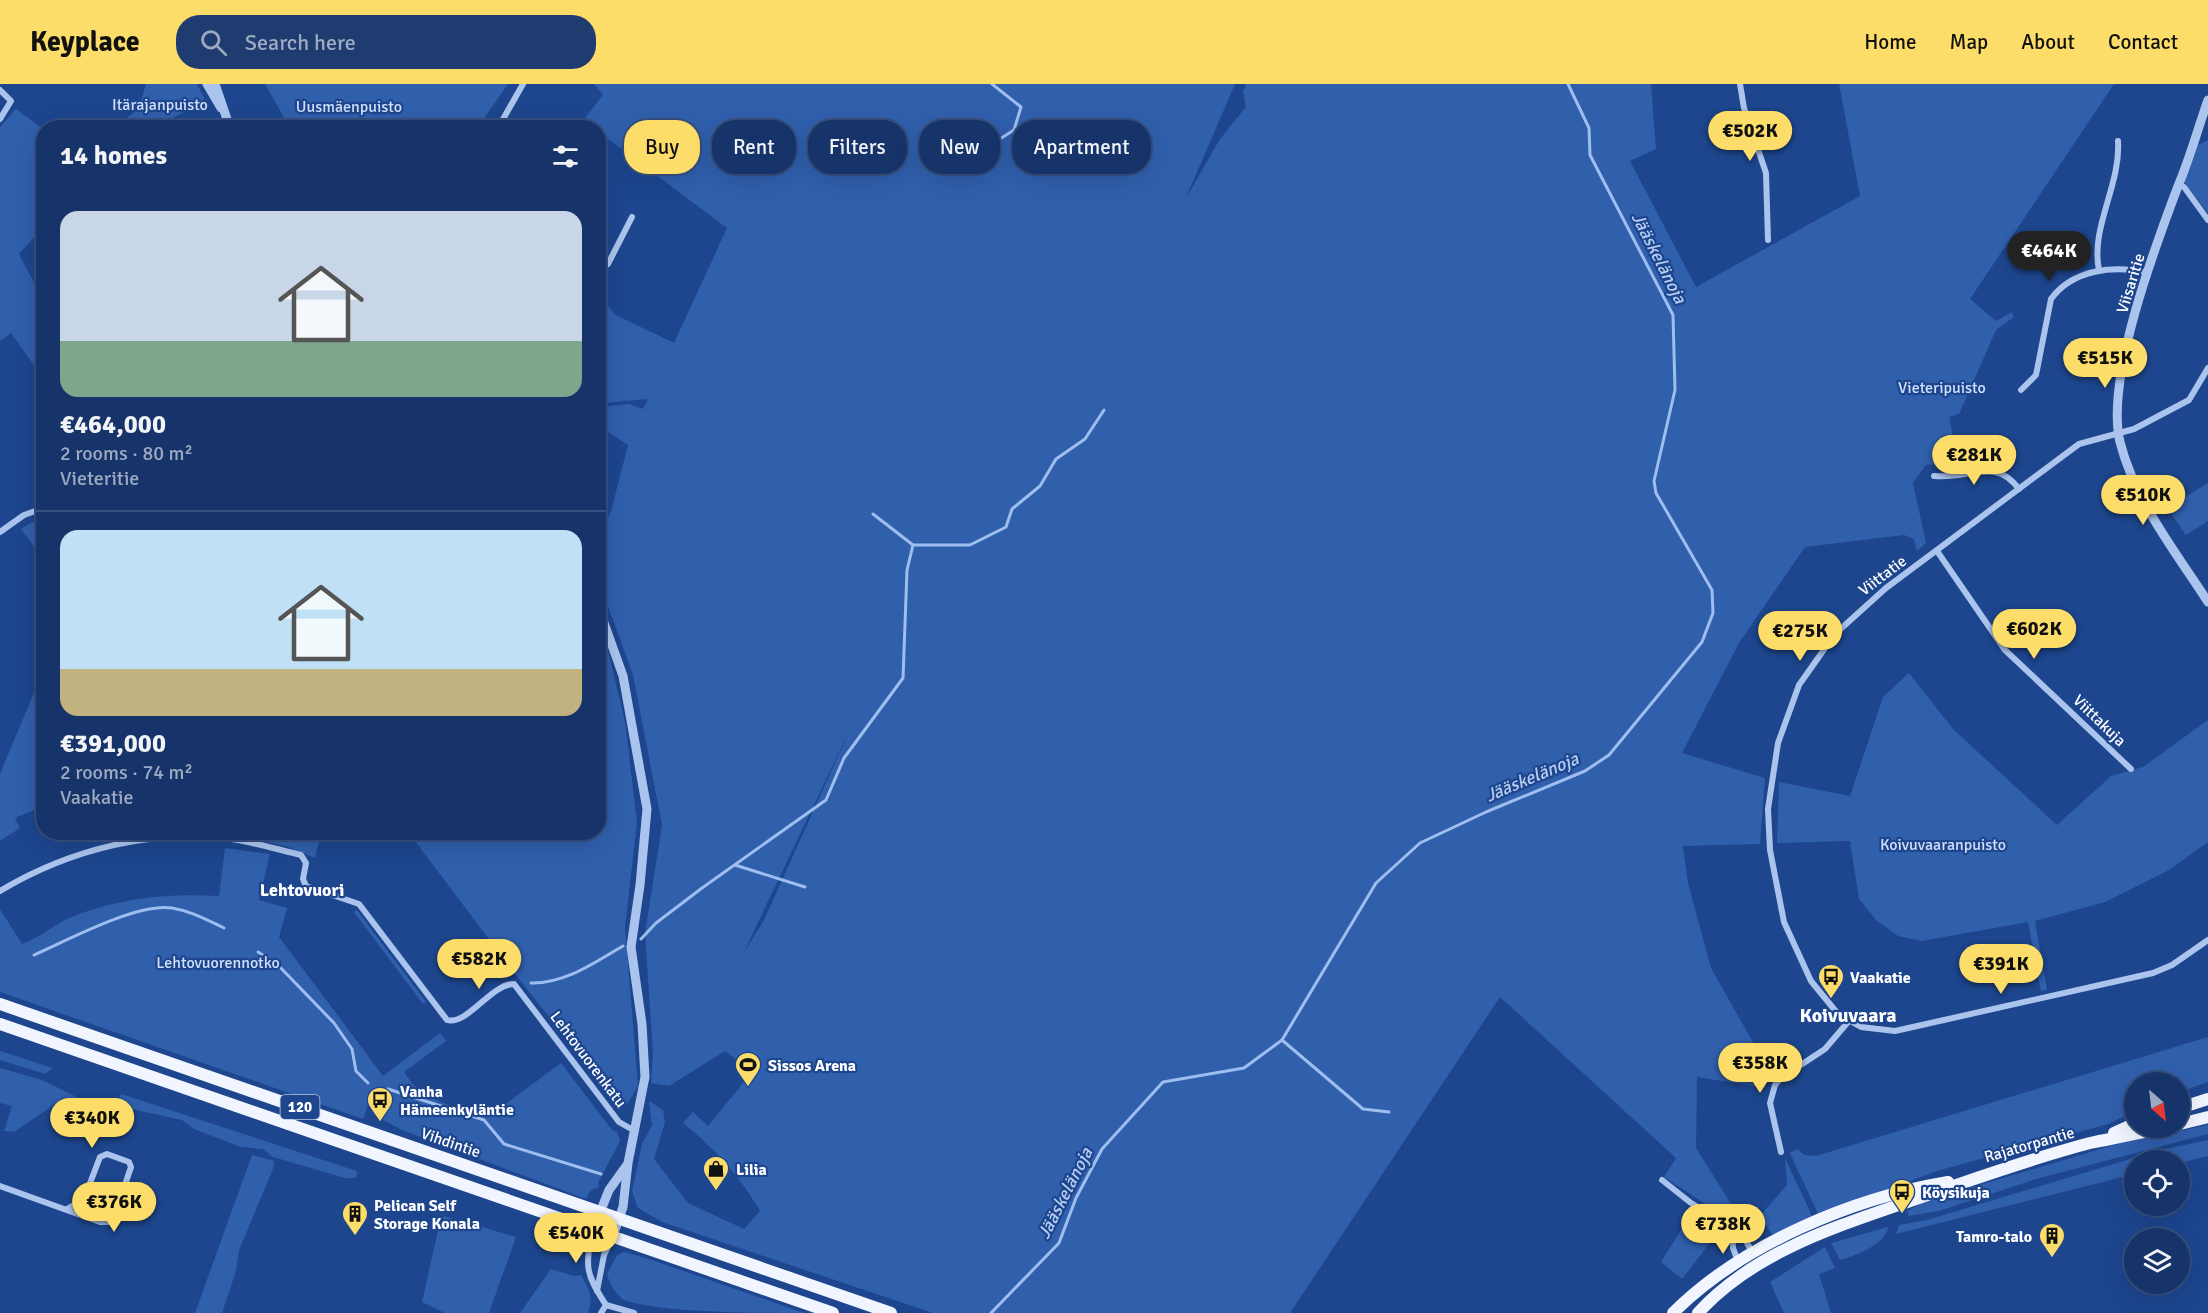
<!DOCTYPE html>
<html lang="en">
<head>
<meta charset="utf-8">
<style>
	body { margin:0; font-family:Signika,sans-serif; background:#1f3c70; color:#f1f3f6; height:100vh; display:flex; flex-direction:column; font-size:22px; white-space:nowrap }
	* { box-sizing:border-box; margin:0 }
	p { font-size:20px; color:#9eaac1 }
	.icon { flex:none; width:33px; height:33px; fill:none; stroke:currentColor; stroke-width:2; stroke-linecap:round; stroke-linejoin:round }
	.map { position:relative; flex:1; overflow:hidden }
	.drawer { position:absolute; left:36px; top:36px; width:570px; height:720px; display:flex; flex-direction:column; background:#16346a; border-radius:24px; box-shadow:0 6px 24px #0002,0 0 0 2px #354f7e }
	.drawer>* { flex:none }
	.top-card { position:absolute; left:624px; top:36px; width:570px; height:54px; display:flex; gap:12px }
	.needle { width:39px; rotate:152deg }
	.fabs { position:absolute; left:2124px; top:988px; display:grid; gap:12px }
	.fabs a { display:grid; place-items:center; width:66px; height:66px; border-radius:50%; background:#16346a; box-shadow:0 6px 24px #0002,0 0 0 2px #354f7e; font-size:30px }
	.price { position:absolute; translate:-50% -51px; padding:0 14px; border-radius:21px; background:#fddd69; color:#111; font-size:20px; line-height:39px; filter:drop-shadow(0 2px 3px #0008) }
	.price::after { content:''; position:absolute; left:50%; top:36px; width:18px; height:14px; margin-left:-9px; background:inherit; clip-path:polygon(0 0,100% 0,50% 100%) }
	.price.selected { background:#222; color:#fff }
	ul { padding:0; list-style:none }
	li { display:grid; align-content:center; gap:12px; height:318px; padding:0 24px }
	li+li { border-top:2px solid #354f7e }
	li span { display:grid; place-items:center; height:186px; border-radius:18px; color:#555 }
	li>.icon { margin-inline-start:auto }
	span .icon { width:108px; height:108px; fill:#fffc; stroke-width:1 }
	li b { font-size:26px }
	h2 { display:flex; justify-content:space-between; align-items:center; height:72px; padding:0 24px; font-size:26px }
	.chip { padding:0 21px; border-radius:24px; background:#16346a; box-shadow:0 6px 24px #0002,0 0 0 2px #354f7e; font-size:21px; line-height:54px }
	.chip.selected { background:#fddd69; color:#111 }
	header { display:flex; align-items:center; gap:36px; box-sizing:border-box; height:84px; padding:0 30px; background:#fddd69; color:#111 }
	header strong { font-size:28px }
	nav { display:flex; gap:33px; margin-inline-start:auto; font-size:21px }
	.search { width:420px; height:54px; background:#1f3c70; display:flex; align-items:center; gap:15px; box-sizing:border-box; padding:0 21px; border-radius:24px; color:#9eaac1; font-size:22px }
	.map>svg:first-child { display:block }
	.green { fill:#305fac; fill-rule:evenodd }
	.lines { fill:none; stroke-linecap:round; stroke-linejoin:round }
	.stream { stroke:#9ebeef; stroke-width:3 }
	.minor { stroke:#abc4ed; stroke-width:6 }
	.tertiary { stroke:#abc4ed; stroke-width:9 }
	.primary { stroke:#f1f5ff; stroke-width:12 }
	.labels { text-anchor:middle; stroke-width:4.5; stroke-linejoin:round; paint-order:stroke }
	.shield { fill:#1d468e; stroke:#bbc8dd; stroke-width:1.5 }
	.shield-label { font-size:15px; font-weight:bold; fill:#fff }
	.park-label { font-size:16px; fill:#d0e0fa; stroke:#1d468e }
	.street-label { font-size:16px; fill:#fff; stroke:#1d468e }
	.poi-label { font-size:16px; font-weight:bold; fill:#fff; stroke:#1d468e; text-anchor:start }
	.water-label { font-size:18px; font-style:italic; fill:#b7cef4; stroke:#1d468e }
	.neighbourhood-label { font-size:18px; font-weight:bold; fill:#fff; stroke:#1d468e }
	.quarter-label { font-size:20px; font-weight:bold; fill:#fff; stroke:#1d468e }
</style>
</head>
<body>
<header>
<strong>Keyplace</strong>
<div class="search"><svg class="icon" aria-label="search" viewBox="0 0 24 24"><circle cx="10" cy="10" r="6"/><path d="M15 15l6 6"/></svg>Search here</div>
<nav><a>Home</a><a>Map</a><a>About</a><a>Contact</a></nav>
</header>
<div class="map">
<svg width="2208" height="1229" viewBox="0 0 2208 1229">
	<rect width="100%" height="100%" fill="#1d468e"/>
	<g class="green">
		<path d="M146,0H197L205,16L157,43H116L139,24Z"/>
		<path d="M265,0H508L478,43L290,44Z"/>
		<path d="M594,0H1235L1185,116L1220,55L1246,23L1243,8L1246,0H1651L1656,65L1630,77L1696,203L1860,112L1839,0H2114L1970,215L1996,237L2012,228L2014,233L1996,246L1959,330L1949,333L1960,387L1941,380L1926,381L1913,399L1926,459L1917,467L1914,455L1904,451L1805,463L1739,559L1682,669L1765,694L1760,760L1683,762L1688,799L1711,884L1771,990L1764,1004L1697,993L1696,1064L1731,1120V1130L1724,1132L1664,1093L1676,1074L1500,913L1290,1229H933L662,1138L638,1124L632,1107L642,1060L652,1041L649,1017L663,1026L665,1038L654,1075L688,1119L744,1145L760,1127C739,1091 715,1065 683,1039L693,1028L708,1042L752,988L725,967L669,1002L651,999L653,970L645,849L662,741L633,591L605,514L599,505V451L611,427L628,361L599,342V323L629,320L643,325L648,315L604,319L599,315V212L616,231L674,259L727,144L608,55L599,71L598,44L578,43L603,11ZM853,639L764,836L743,870Z"/>
		<path d="M16,25L43,45V143L19,170L43,216V294L11,249L0,257V43Z"/>
		<path d="M2208,56V129L2184,98L2198,61Z"/>
		<path d="M2208,399V437L2186,451L2167,424Z"/>
		<path d="M32,438L43,440V475L21,445Z"/>
		<path d="M599,549L607,562L625,638L637,738L625,843L638,1002L628,1019L619,1021L512,886L409,749L598,748Z"/>
		<path d="M43,587V722L15,734L20,744L0,757V690Z"/>
		<path d="M1909,589L1953,645L2057,741L2111,692L2143,683L2208,636V758L2169,786L2105,818L2035,837L2047,906L2041,907L2028,838L1922,857L1898,852L1876,836L1859,815L1850,757L1777,759L1779,698L1850,712L1883,613Z"/>
		<path d="M226,748L321,749L315,774L288,763Z"/>
		<path d="M225,764L270,770L259,816L287,824L279,853L383,992L440,949L446,957L404,988C422,1018 457,1023 488,1033L561,979L612,1046L617,1048L620,1057L598,1099L599,1103L590,1107L586,1115L402,1046L378,1033L383,1019L370,1015L363,1035L0,908V825L22,860C38,854 52,843 67,835C115,814 168,809 219,812Z"/>
		<path d="M357,826L426,918L423,920L354,828Z"/>
		<path d="M2208,953V998L2180,1008V999H2134V1028L2108,1040L1937,1087L1819,1132L1790,1069L1797,1065L1805,1071L1816,1072Z"/>
		<path d="M0,967L53,984L45,990L0,976Z"/>
		<path d="M0,984L42,996L102,1025L100,1029L61,1016L14,1048L4,1047L12,1022L0,1019Z"/>
		<path d="M121,1010L357,1087L356,1094H345L273,1073L263,1065L241,1063L194,1045L182,1036L117,1022Z"/>
		<path d="M2208,1041V1050L2036,1095L1939,1127L1909,1132L1907,1127L1926,1117L2124,1058Z"/>
		<path d="M2208,1056V1072L2180,1079V1077H2134V1090L1896,1150L1899,1141L1927,1136L2160,1066Z"/>
		<path d="M252,1071L274,1077L273,1085L239,1166L236,1187L222,1229H195Z"/>
		<path d="M1785,1074L1813,1134L1773,1152L1760,1132L1787,1101Z"/>
		<path d="M444,1132L516,1153L489,1229H445L422,1218L439,1142Z"/>
		<path d="M1697,1132L1706,1134L1719,1147L1682,1195L1661,1178L1689,1133Z"/>
		<path d="M1888,1143C1886,1160 1855,1172 1840,1176L1831,1159Z"/>
		<path d="M1825,1163L1835,1184L1819,1190L1831,1229H1784L1770,1198Z"/>
		<path d="M624,1168L649,1175L804,1229C761,1229 658,1229 624,1216C614,1209 610,1201 607,1190L617,1171Z"/>
		<path d="M551,1185L574,1192L581,1191C589,1206 594,1212 588,1229H520Z"/>
	</g>
	<g class="lines">
		<g class="stream">
			<path d="M965,77L1014,46L1021,23L992,0"/>
			<path d="M873,430L913,461"/>
			<path d="M735,781L805,803"/>
			<path d="M641,855L656,839L702,804L826,716L844,674L903,594L907,486L913,461H970L1006,443L1012,425L1040,402L1056,375L1085,355L1104,326"/>
			<path d="M258,868L277,880L334,939L352,965L356,987L368,999"/>
			<path d="M34,871C68,856 136,819 172,824C191,827 207,836 224,844"/>
			<path d="M531,899C565,900 595,878 623,862"/>
			<path d="M1282,956L1363,1025L1389,1028"/>
			<path d="M388,1005L484,1036L504,1060L601,1090"/>
			<path d="M991,1229L1059,1159L1076,1114L1102,1065L1163,998L1244,984L1282,956L1376,799L1420,759L1486,728L1585,687L1609,671L1702,558L1713,529L1712,506L1656,409L1654,397L1675,306L1673,231L1590,71L1589,44L1568,0"/>
		</g>
		<g class="minor">
			<path d="M1740,0L1744,24L1766,89L1768,156"/>
			<path d="M0,6L11,17L0,35"/>
			<path d="M498,44L523,0"/>
			<path d="M2179,101L2184,103L2208,136"/>
			<path d="M2099,186C2090,144 2121,101 2118,57"/>
			<path d="M598,188L608,180L632,133"/>
			<path d="M2208,284L2189,316L2134,345L2079,360L1886,504L1835,550L1799,601L1778,659L1768,725L1770,766L1784,838L1811,897L1838,930L1861,943L1895,947L2153,889L2172,881L2208,856"/>
			<path d="M2021,306L2036,291L2051,215C2073,185 2114,181 2148,189"/>
			<path d="M1934,392C1970,396 1995,372 2019,405"/>
			<path d="M0,448L24,431L44,424"/>
			<path d="M1937,467L2005,566L2131,685"/>
			<path d="M0,807C70,765 157,743 238,756C260,760 280,766 301,771L306,779L303,795L306,802L359,820L447,936C467,942 491,900 514,900L619,1038L635,1047"/>
			<path d="M1781,1068L1770,1019L1775,1001L1781,994L1825,965L1848,938"/>
			<path d="M1662,1096L1691,1119L1743,1151L1753,1170"/>
			<path d="M0,1102L100,1138H108L114,1133L131,1083L129,1078L107,1070L100,1073L84,1115L67,1125"/>
			<path d="M1732,1145L1733,1164L1739,1180"/>
			<path d="M593,1146C585,1183 585,1189 606,1221L601,1229"/>
			<path d="M597,1207L604,1171L613,1152"/>
			<path d="M606,1221L634,1229"/>
		</g>
		<g class="tertiary">
			<path d="M207,0L221,24"/>
			<path d="M215,0L230,44"/>
			<path d="M2208,16C2198,44 2190,74 2178,102C2155,163 2105,295 2120,358C2135,417 2175,467 2208,518"/>
			<path d="M598,522L623,592L647,725L640,801L631,863L642,940L645,993L628,1079L623,1123L613,1152"/>
			<path d="M593,1146L609,1106L627,1081"/>
		</g>
		<g class="primary">
			<path d="M0,920L891,1229"/>
			<path d="M0,940L833,1229"/>
			<path d="M2180,1024L2208,1015"/>
			<path d="M2180,1040L2208,1033"/>
			<path d="M2114,1049L2134,1040"/>
			<path d="M1673,1229C1742,1160 1853,1114 1948,1098"/>
			<path d="M1698,1229C1758,1163 1849,1139 1930,1110C1983,1092 2036,1073 2090,1059C2114,1054 2138,1050 2161,1044"/>
		</g>
	</g>
	<defs>
		<symbol id="bus-pin" viewBox="-11 -11 22 30"><path d="M0 17L-7.5 6A9.5 9.5 0 1 1 7.5 6Z" fill="#fddd69" stroke="#1d468e"/><path d="M-5-6H5V4H4V6H2V4H-2V6H-4V4H-5ZM-3.5-4V0h7V-4ZM-3.5 1.2v1.5H-2V1.2ZM2 1.2v1.5H3.5V1.2Z" fill="#111"/></symbol>
		<symbol id="stadium-pin" viewBox="-11 -11 22 30"><path d="M0 17L-7.5 6A9.5 9.5 0 1 1 7.5 6Z" fill="#fddd69" stroke="#1d468e"/><path d="M0-5a6.5 5 0 1 0 0 10a6.5 5 0 1 0 0-10ZM-3.5-1.8h7v3.6h-7Z" fill="#111"/></symbol>
		<symbol id="shop-pin" viewBox="-11 -11 22 30"><path d="M0 17L-7.5 6A9.5 9.5 0 1 1 7.5 6Z" fill="#fddd69" stroke="#1d468e"/><path d="M-5-2.5h2.3a2.7 3.5 0 0 1 5.4 0H5L5.5 6h-11ZM-1.5-2.5h3a1.5 2.3 0 0 0-3 0Z" fill="#111"/></symbol>
		<symbol id="building-pin" viewBox="-11 -11 22 30"><path d="M0 17L-7.5 6A9.5 9.5 0 1 1 7.5 6Z" fill="#fddd69" stroke="#1d468e"/><path d="M-4-6H4V6H1V3H-1V6H-4ZM-2.5-4.3h1.7v1.8h-1.7ZM.8-4.3h1.7v1.8H.8ZM-2.5-1h1.7V.8h-1.7ZM.8-1h1.7V.8H.8Z" fill="#111"/></symbol>
	</defs>
	<g fill-rule="evenodd">
		<use href="#bus-pin" x="1816" y="878" width="30" height="40"/>
		<use href="#stadium-pin" x="733" y="966" width="30" height="40"/>
		<use href="#bus-pin" x="365" y="1001" width="30" height="40"/>
		<use href="#shop-pin" x="701" y="1070" width="30" height="40"/>
		<use href="#bus-pin" x="1887" y="1093" width="30" height="40"/>
		<use href="#building-pin" x="340" y="1115" width="30" height="40"/>
		<use href="#building-pin" x="2037" y="1137" width="30" height="40"/>
	</g>
	<g class="labels">
		<rect class="shield" x="280.5" y="1011" width="39" height="24" rx="4.5"/>
		<g class="shield-label">
			<text x="300" y="1028">120</text>
		</g>
		<g class="park-label">
			<text x="160" y="26">Itärajanpuisto</text>
			<text x="349" y="28">Uusmäenpuisto</text>
			<text x="1942" y="309">Vieteripuisto</text>
			<text x="1943" y="766">Koivuvaaranpuisto</text>
			<text x="218" y="884">Lehtovuorennotko</text>
		</g>
		<g class="street-label">
			<text transform="translate(2130 199) rotate(-73)" y="6">Viisaritie</text>
			<text transform="translate(1882 491) rotate(-37)" y="6">Viittatie</text>
			<text transform="translate(2100 636) rotate(44)" y="6">Viittakuja</text>
			<text transform="translate(589 975) rotate(53)" y="6">Lehtovuorenkatu</text>
			<text transform="translate(451 1058) rotate(19)" y="6">Vihdintie</text>
			<text transform="translate(2029 1060) rotate(-16)" y="6">Rajatorpantie</text>
		</g>
		<g class="poi-label">
			<text x="1850" y="899">Vaakatie</text>
			<text x="768" y="987">Sissos Arena</text>
			<text x="400" y="1013">Vanha<tspan x="400" dy="18">Hämeenkyläntie</tspan></text>
			<text x="736" y="1091">Lilia</text>
			<text x="1922" y="1114">Köysikuja</text>
			<text x="374" y="1127">Pelican Self<tspan x="374" dy="18">Storage Konala</tspan></text>
			<text x="2032" y="1158" text-anchor="end">Tamro-talo</text>
		</g>
		<g class="water-label">
			<text transform="translate(1659 174) rotate(63)" y="6">Jääskelänoja</text>
			<text transform="translate(1532 693) rotate(-23)" y="6">Jääskelänoja</text>
			<text transform="translate(1065 1109) rotate(-63)" y="6">Jääskelänoja</text>
		</g>
		<g class="neighbourhood-label">
			<text x="302" y="812">Lehtovuori</text>
		</g>
		<g class="quarter-label">
			<text x="1848" y="938">Koivuvaara</text>
		</g>
	</g>
</svg>
<div class="fabs">
<a><svg class="needle" viewBox="-14 -14 28 28"><path d="M0-13l5 13h-10z" fill="#e53935"/><path d="M0 13l5-13h-10z" fill="#9eaac1"/></svg></a>
<a><svg class="icon" aria-label="locate" viewBox="0 0 24 24"><circle cx="12" cy="12" r="6"/><path d="M12 2v4M12 18v4M2 12h4M18 12h4"/></svg></a>
<a><svg class="icon" aria-label="layers" viewBox="0 0 24 24"><path d="M12 4l9 5-9 5-9-5zM3 14l9 5 9-5"/></svg></a>
</div>
<b class="price" style="left:1750px;top:78px">€502K</b>
<b class="price selected" style="left:2049px;top:198px">€464K</b>
<b class="price" style="left:2105px;top:305px">€515K</b>
<b class="price" style="left:1974px;top:402px">€281K</b>
<b class="price" style="left:2143px;top:442px">€510K</b>
<b class="price" style="left:2034px;top:576px">€602K</b>
<b class="price" style="left:1800px;top:578px">€275K</b>
<b class="price" style="left:479px;top:906px">€582K</b>
<b class="price" style="left:2001px;top:911px">€391K</b>
<b class="price" style="left:1760px;top:1010px">€358K</b>
<b class="price" style="left:92px;top:1065px">€340K</b>
<b class="price" style="left:114px;top:1149px">€376K</b>
<b class="price" style="left:1723px;top:1171px">€738K</b>
<b class="price" style="left:576px;top:1180px">€540K</b>
<div class="top-card">
<a class="chip selected">Buy</a>
<a class="chip">Rent</a>
<a class="chip">Filters</a>
<a class="chip">New</a>
<a class="chip">Apartment</a>
</div>
<section class="drawer">
<h2>14 homes<svg class="icon" aria-label="filters" viewBox="0 0 24 24"><path d="M4 7h16M4 17h16"/><circle cx="9" cy="7" r="2"/><circle cx="15" cy="17" r="2"/></svg></h2>
<ul>
<li><span style="background:linear-gradient(#c9d6e8 70%,#7fa58c 0)"><svg class="icon" aria-label="home" viewBox="0 0 24 24"><path d="M3 11l9-7 9 7M6 9v11h12V9"/></svg></span><div><b>€464,000</b><p>2 rooms · 80 m²</p><p>Vieteritie</p></div></li>
<li><span style="background:linear-gradient(#bfe0f5 75%,#c2b280 0)"><svg class="icon" aria-label="home" viewBox="0 0 24 24"><path d="M3 11l9-7 9 7M6 9v11h12V9"/></svg></span><div><b>€391,000</b><p>2 rooms · 74 m²</p><p>Vaakatie</p></div></li>
</ul>
</section>
</div>
</body>
</html>
